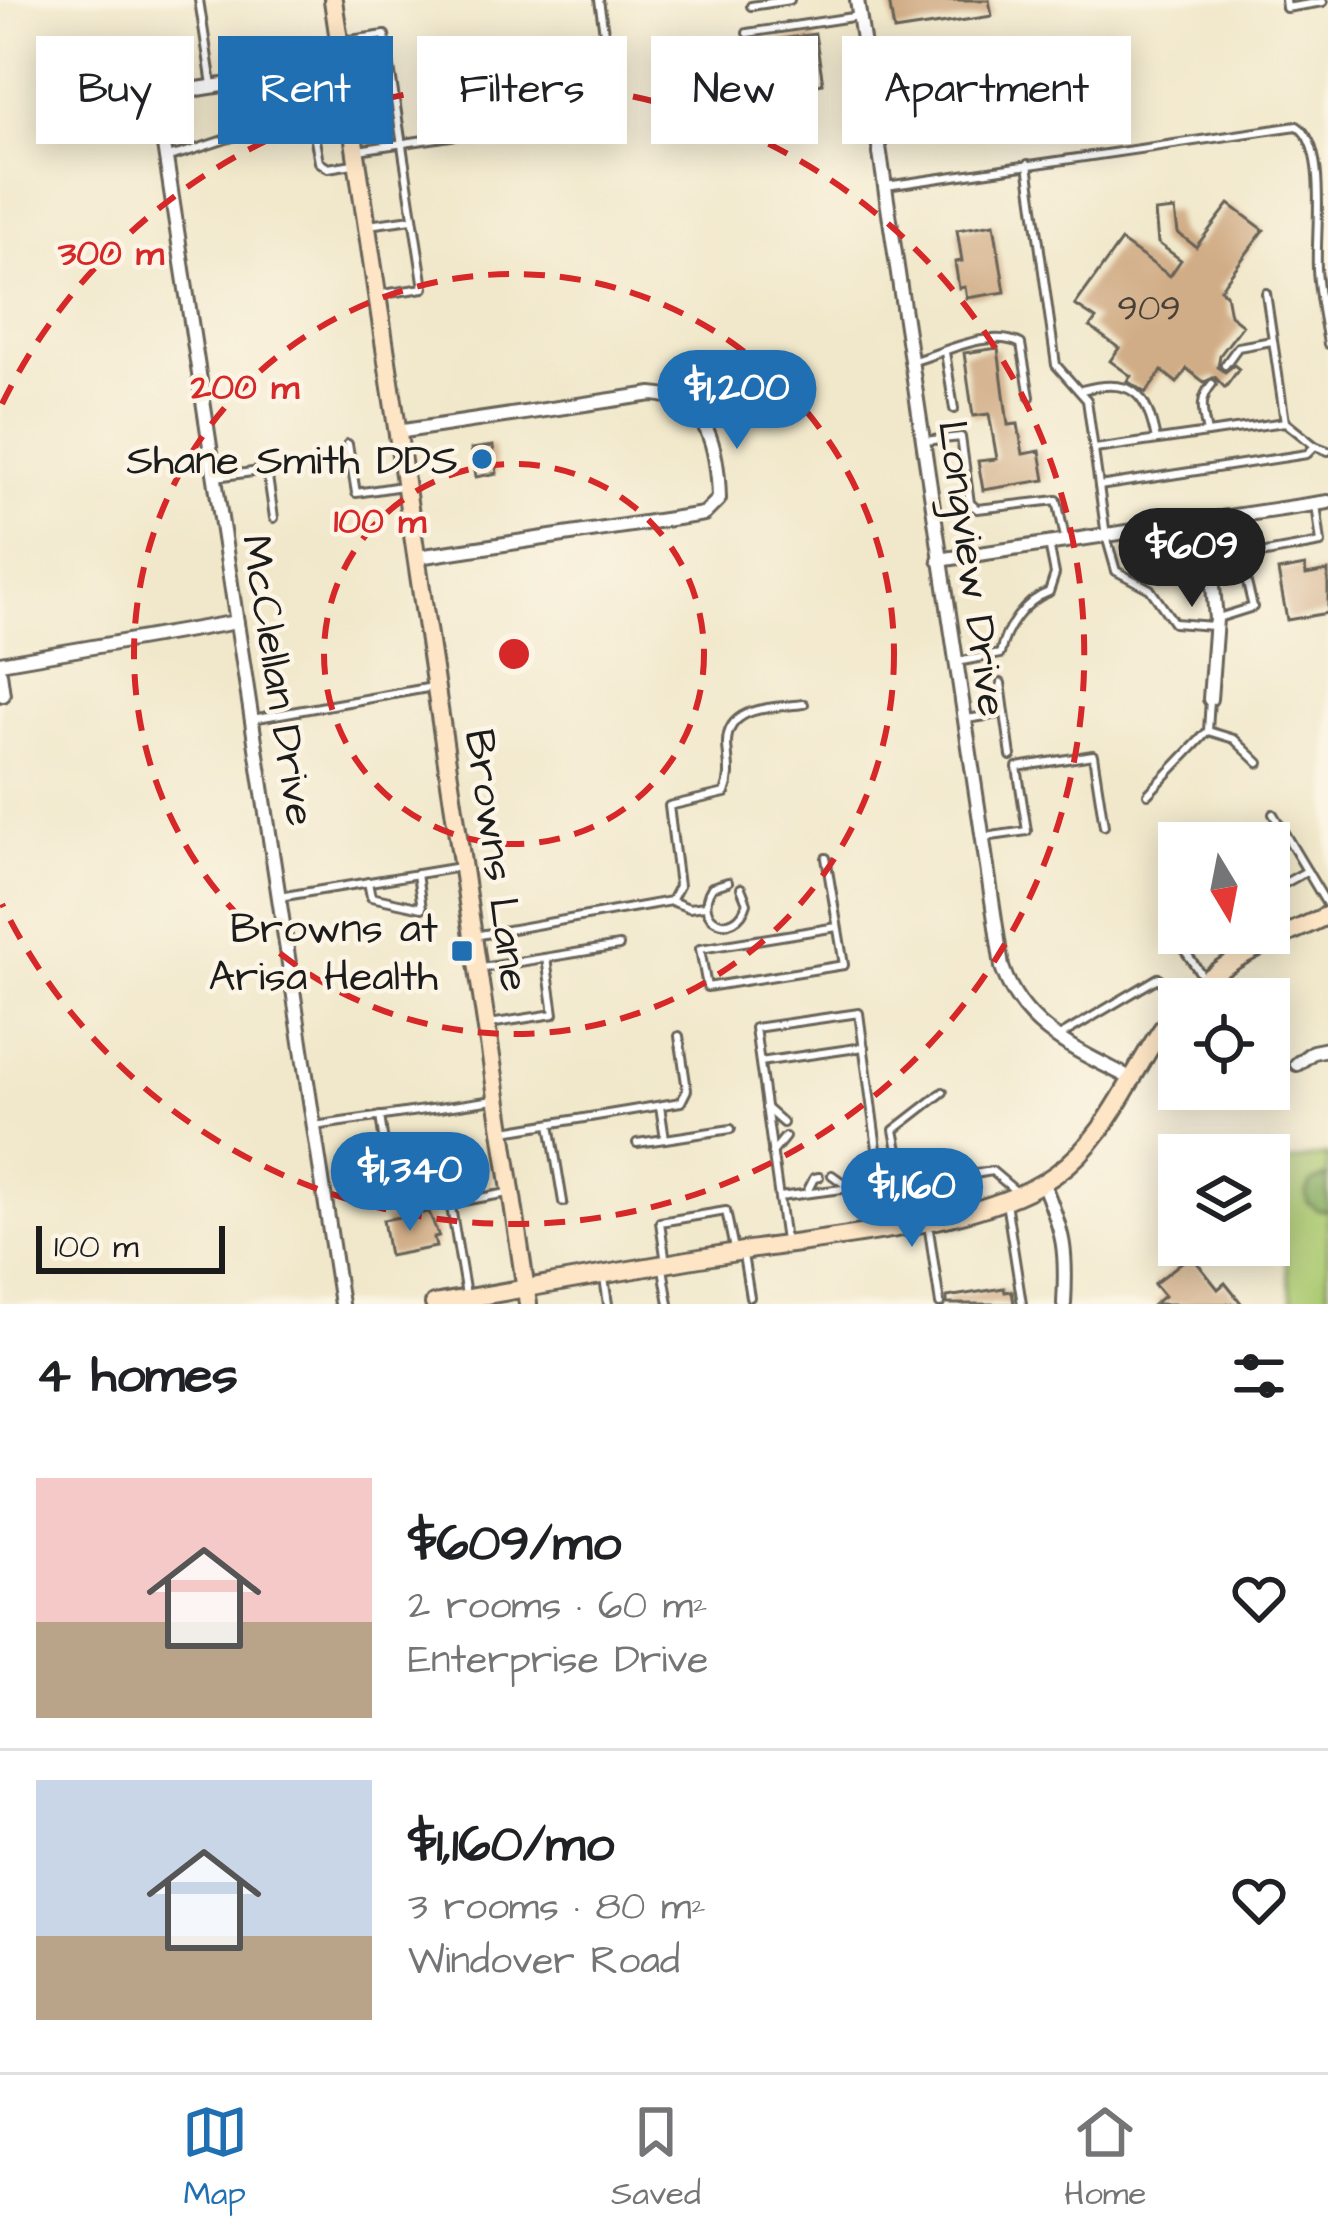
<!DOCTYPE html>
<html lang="en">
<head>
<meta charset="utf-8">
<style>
	body { margin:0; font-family:"Architects Daughter",sans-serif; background:#f2f2f2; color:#202124; height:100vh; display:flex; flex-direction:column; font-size:45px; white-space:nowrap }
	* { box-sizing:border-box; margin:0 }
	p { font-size:39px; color:#757577 }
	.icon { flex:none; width:66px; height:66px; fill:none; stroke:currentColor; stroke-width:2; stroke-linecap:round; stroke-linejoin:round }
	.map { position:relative; height:1304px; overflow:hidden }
	.details { display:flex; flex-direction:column; background:#fff; flex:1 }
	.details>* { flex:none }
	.banner { position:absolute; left:36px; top:36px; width:1257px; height:108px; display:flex; gap:24px }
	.needle { width:78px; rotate:170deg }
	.controls { position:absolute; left:1158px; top:822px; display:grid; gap:24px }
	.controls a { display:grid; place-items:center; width:132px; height:132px; border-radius:0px; background:#fff; box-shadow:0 6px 30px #0003; font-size:60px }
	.scale { position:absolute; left:36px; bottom:30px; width:189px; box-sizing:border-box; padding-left:12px; border:6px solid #1c1c1c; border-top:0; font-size:33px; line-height:42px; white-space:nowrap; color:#1c1c1c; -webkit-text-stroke:9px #fcf5e5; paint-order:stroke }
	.price { position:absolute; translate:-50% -102px; padding:0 27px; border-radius:42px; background:#1f6fb2; color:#fff; font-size:39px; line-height:78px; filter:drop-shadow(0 3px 6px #0008) }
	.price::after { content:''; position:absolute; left:50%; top:72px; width:36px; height:27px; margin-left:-18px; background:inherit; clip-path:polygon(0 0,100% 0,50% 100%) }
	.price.on { background:#222; color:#fff }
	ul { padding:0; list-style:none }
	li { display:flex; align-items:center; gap:36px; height:300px; padding:0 36px }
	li+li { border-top:3px solid #e0e0e0 }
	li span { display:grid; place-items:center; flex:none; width:336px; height:240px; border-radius:0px; color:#555 }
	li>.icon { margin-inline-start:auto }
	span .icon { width:144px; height:144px; fill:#fffc; stroke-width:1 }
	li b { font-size:51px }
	h2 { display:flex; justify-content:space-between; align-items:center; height:144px; padding:0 36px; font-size:51px }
	.pill { padding:0 42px; border-radius:0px; background:#fff; box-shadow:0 6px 30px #0003; font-size:42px; line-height:108px }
	.pill.on { background:#1f6fb2; color:#fff }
	.tab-bar { display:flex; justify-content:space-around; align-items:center; height:168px; border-top:3px solid #e0e0e0; background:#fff; font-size:33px; color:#757577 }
	.tab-bar a { display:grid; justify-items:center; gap:6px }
	.tab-bar .on { color:#1f6fb2 }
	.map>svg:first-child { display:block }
	.green { fill:#aac970; stroke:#637246; stroke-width:3 }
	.forest { fill:#87ad62; stroke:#52643f; stroke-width:3 }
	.building { fill:#d1ad87 }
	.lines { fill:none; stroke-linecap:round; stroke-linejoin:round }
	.lane-casing { stroke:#676359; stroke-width:12 }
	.street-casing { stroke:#676359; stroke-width:18 }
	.secondary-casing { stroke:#676359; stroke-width:22 }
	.lane { stroke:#fff; stroke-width:6 }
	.street { stroke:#fff; stroke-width:12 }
	.secondary { stroke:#fde5c5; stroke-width:16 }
	.ring { fill:none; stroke:#d62828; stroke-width:6; stroke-dasharray:21 15 }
	.poi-dot { fill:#1f6fb2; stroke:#fcf5e5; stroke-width:4.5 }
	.labels { text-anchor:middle; stroke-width:9; stroke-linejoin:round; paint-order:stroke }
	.number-label { font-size:36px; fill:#494037 }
	.poi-label { font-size:42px; fill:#1c1c1c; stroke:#fcf5e5; text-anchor:end }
	.street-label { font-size:42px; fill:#1c1c1c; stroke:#fcf5e5 }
	.centre { fill:#d62828; stroke:#fcf5e5; stroke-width:6 }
	.ring-label { font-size:36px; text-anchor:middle; font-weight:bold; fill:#d62828; stroke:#fcf5e5; stroke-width:9; stroke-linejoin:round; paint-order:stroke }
</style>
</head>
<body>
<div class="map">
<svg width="1328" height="1304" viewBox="0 0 1328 1304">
	<rect width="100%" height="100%" fill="#fcf5e5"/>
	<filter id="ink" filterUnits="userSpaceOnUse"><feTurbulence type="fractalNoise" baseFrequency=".00833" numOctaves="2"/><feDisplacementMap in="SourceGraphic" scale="24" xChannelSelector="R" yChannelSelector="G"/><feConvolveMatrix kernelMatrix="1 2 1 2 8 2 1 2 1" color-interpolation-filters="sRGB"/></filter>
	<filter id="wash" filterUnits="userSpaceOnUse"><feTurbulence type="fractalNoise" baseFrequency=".004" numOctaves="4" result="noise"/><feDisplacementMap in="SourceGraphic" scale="48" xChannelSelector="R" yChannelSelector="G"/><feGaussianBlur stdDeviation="2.7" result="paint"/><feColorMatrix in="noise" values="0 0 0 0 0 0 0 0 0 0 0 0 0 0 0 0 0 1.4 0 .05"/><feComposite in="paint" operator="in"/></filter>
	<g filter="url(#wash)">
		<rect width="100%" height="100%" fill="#f1e8cb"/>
		<path class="green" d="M1328,1155V1176L1324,1177L1318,1210H1328V1304H1293L1270,1165Z"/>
		<path class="forest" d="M1328,1176V1210H1318L1307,1203L1306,1192L1312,1182Z"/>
		<g id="blocks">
			<g class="building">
				<path d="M889,0H989L992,16L894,31Z"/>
				<path d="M815,34L823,83L762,93L754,43Z"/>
				<path d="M1229,204L1264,230L1220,289L1226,294L1230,315L1243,325L1220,355L1218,367L1225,372L1234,365L1239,369L1225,388L1215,377L1204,382L1187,369L1177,383L1162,371L1146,393L1127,381L1131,376L1110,361L1119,348L1090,327L1096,319L1075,305L1121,241L1170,276L1181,260L1158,243L1155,212L1175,210L1178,233L1196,247Z"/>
				<path d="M994,224L1005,292L967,298L965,287L959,288L955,262L962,261L957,230Z"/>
				<path d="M998,348L1008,425L1018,424L1023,454L1040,451L1045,480L983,490L978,461L997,459L989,414L973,416L964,353Z"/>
				<path d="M493,446L497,473L476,477L471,449Z"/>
				<path d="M1305,566L1306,575L1328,571V613L1287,620L1278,571Z"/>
				<path d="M429,1212L439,1237L434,1238L436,1247L389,1256L383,1220Z"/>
				<path d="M1191,1255L1218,1289L1225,1283L1242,1304H1154L1164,1296L1154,1284Z"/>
				<path d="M1004,1288L1005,1292L1012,1291L1014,1304H947V1297Z"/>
			</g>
		</g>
	</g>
	<g filter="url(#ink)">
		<use href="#blocks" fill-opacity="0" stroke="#676359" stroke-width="3"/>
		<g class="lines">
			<defs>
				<g id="lane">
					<path d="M199,0L212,85"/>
					<path d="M1285,0L1286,8L1323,2"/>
					<path d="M751,6L790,0"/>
					<path d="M747,33L859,16"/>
					<path d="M343,41L385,35L424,288L382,294"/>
					<path d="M358,150L603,113L614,97L599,0"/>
					<path d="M167,157C206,150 276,113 313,129L319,162L328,168L353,164"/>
					<path d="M1028,164L1056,365L1087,400L1106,536L1116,571L1150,589L1174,623L1213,626"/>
					<path d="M886,186L1297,126C1328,146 1315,231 1317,268C1318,293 1324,319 1328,344"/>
					<path d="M368,225L412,219"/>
					<path d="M1266,293L1285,422"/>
					<path d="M945,352L954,409"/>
					<path d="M914,361C945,352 991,328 1021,344L1030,397"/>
					<path d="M1225,365L1238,347L1272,341"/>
					<path d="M1082,390C1132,377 1147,393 1156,440"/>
					<path d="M1207,433C1203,413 1198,400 1212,384"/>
					<path d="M924,441L961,437L970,503L977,509L1057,500L1065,538"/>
					<path d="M348,444L356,493L402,486"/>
					<path d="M1095,449L1285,422L1315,446L1328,451"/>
					<path d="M216,477L267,470L274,518"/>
					<path d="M1099,486L1307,454L1315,446"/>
					<path d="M1218,618L1253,607L1243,567L1255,555L1321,543L1316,504"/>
					<path d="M957,662L1000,654C1005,629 1024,601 1049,592L1055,574L1049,544"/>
					<path d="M1001,683L1005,713"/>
					<path d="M252,719L433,687"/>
					<path d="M967,719L1005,713L1011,756"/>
					<path d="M1208,731L1234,739L1259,763"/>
					<path d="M1148,794L1208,731L1210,699"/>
					<path d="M1273,814L1328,906"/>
					<path d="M984,837L1027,831L1017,767L1093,755L1104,826"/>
					<path d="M826,858L844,965L707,987L700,949L837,927"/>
					<path d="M368,882L371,897L422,908L417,874"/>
					<path d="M728,882L712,887C691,921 736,940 747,903L741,888"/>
					<path d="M1269,892L1307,871"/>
					<path d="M279,897L460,867"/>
					<path d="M671,901L689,908L705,906"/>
					<path d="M1195,933L1179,942L1203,977"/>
					<path d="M474,936L671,901L679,886L669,806L725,793C732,775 728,764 727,745C726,705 774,708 804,704"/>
					<path d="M482,968L619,946"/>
					<path d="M489,1024L554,1014L546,958"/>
					<path d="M1058,1037L1158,978L1179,1000"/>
					<path d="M760,1062L864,1047"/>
					<path d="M660,1106L665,1139L731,1129"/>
					<path d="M766,1108L783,1123"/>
					<path d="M380,1116L390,1183"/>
					<path d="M550,1124L563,1202"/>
					<path d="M314,1126L494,1100"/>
					<path d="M505,1131L681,1102L687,1090L679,1036"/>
					<path d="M637,1143L665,1139"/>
					<path d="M772,1153L785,1137"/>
					<path d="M832,1175L850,1188"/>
					<path d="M905,1186L992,1171L1018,1193"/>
					<path d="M807,1192L814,1178L819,1177"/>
					<path d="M779,1197L882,1184"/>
					<path d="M1006,1202L1022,1304"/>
					<path d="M912,1219L894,1130L943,1092"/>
					<path d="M928,1223L940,1304"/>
					<path d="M785,1241L755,1028L859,1013L887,1224"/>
					<path d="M743,1255L750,1297"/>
					<path d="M666,1263L660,1222L726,1211L734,1249"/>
					<path d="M663,1268L669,1304"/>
					<path d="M604,1278L608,1304"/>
					<path d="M466,1295L451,1207L457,1202L508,1193"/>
				</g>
				<g id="street">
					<path d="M857,0L1002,967C1023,1030 1079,1051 1134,1080"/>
					<path d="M397,432L652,394C709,397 718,451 719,499L704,514L418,557"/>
					<path d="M1207,521L1216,619L1210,699"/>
					<path d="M939,560L1328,502"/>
					<path d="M0,663L237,622"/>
					<path d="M0,673L3,695"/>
					<path d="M1297,1064L1313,1052L1328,1049"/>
					<path d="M1043,1183C1064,1234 1067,1249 1064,1304"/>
					<path d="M341,1304L162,132L168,105L185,91L343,66"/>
				</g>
				<g id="secondary">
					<path d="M333,0L528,1304"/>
					<path d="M1186,999C1226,955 1277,940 1328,915"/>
					<path d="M434,1304C539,1286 643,1267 749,1250C834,1237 988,1224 1056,1174C1116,1131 1133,1061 1179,1007"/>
				</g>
			</defs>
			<use href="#lane" class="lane-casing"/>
			<use href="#street" class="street-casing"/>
			<use href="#secondary" class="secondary-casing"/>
			<use href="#lane" class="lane"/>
			<use href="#street" class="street"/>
			<use href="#secondary" class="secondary"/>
		</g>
	</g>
	<g class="ring">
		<circle cx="514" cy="654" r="190"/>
		<circle cx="514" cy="654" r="380"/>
		<path d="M2 404A570 570 0 1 1 2 904"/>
	</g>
	<g class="poi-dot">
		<circle cx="482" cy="459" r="12"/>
		<rect x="450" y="939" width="24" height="24" rx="6"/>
	</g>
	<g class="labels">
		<g class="number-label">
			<text x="1149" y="319">909</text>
		</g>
		<g class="poi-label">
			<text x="458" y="474">Shane Smith DDS</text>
			<text x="438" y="942">Browns at<tspan x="438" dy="48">Arisa Health</tspan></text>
		</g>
		<g class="street-label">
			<text transform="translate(974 568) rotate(82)" y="15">Longview Drive</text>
			<text transform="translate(280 680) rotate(81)" y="15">McClellan Drive</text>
			<text transform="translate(499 860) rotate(82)" y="15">Browns Lane</text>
		</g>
	</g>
	<circle cx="514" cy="654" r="18" class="centre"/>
	<g class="ring-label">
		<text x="111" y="264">300 m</text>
		<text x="245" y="398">200 m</text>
		<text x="380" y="532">100 m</text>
	</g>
</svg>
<div class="controls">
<a><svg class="needle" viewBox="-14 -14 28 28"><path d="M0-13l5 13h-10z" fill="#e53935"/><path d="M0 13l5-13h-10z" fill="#757577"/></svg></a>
<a><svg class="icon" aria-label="locate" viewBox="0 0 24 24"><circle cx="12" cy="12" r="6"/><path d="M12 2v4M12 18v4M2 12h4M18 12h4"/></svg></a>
<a><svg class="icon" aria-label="layers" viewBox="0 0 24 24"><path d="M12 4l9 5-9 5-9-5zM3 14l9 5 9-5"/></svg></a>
</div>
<div class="scale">100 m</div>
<b class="price" style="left:737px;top:452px">$1,200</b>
<b class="price on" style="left:1192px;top:610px">$609</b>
<b class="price" style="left:410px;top:1234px">$1,340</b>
<b class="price" style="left:912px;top:1250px">$1,160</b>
<div class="banner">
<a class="pill">Buy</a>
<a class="pill on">Rent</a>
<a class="pill">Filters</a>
<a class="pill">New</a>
<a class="pill">Apartment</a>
</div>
</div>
<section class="details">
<h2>4 homes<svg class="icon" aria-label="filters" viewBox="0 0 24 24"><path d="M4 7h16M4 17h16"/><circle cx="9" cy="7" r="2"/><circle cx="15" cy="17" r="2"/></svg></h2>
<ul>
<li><span style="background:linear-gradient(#f6c9c9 60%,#b9a48a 0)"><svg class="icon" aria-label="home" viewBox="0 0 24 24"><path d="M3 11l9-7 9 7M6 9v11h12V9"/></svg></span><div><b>$609/mo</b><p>2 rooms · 60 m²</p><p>Enterprise Drive</p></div><svg class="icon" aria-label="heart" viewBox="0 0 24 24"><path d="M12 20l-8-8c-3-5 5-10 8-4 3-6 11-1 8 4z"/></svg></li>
<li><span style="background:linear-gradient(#c9d6e8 65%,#b9a48a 0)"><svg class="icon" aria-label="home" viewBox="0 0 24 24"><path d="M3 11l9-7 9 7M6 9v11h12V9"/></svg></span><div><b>$1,160/mo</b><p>3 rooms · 80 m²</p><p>Windover Road</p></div><svg class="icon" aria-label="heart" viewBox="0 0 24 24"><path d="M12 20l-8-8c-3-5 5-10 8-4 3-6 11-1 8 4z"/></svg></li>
</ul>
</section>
<nav class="tab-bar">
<a class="on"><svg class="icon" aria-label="map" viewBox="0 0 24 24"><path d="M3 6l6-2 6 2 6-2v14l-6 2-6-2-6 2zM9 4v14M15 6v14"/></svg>Map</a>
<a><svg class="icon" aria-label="saved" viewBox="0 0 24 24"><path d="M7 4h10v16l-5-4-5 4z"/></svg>Saved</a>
<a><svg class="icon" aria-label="home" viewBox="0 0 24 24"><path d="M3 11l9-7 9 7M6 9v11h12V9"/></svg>Home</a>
</nav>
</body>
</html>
